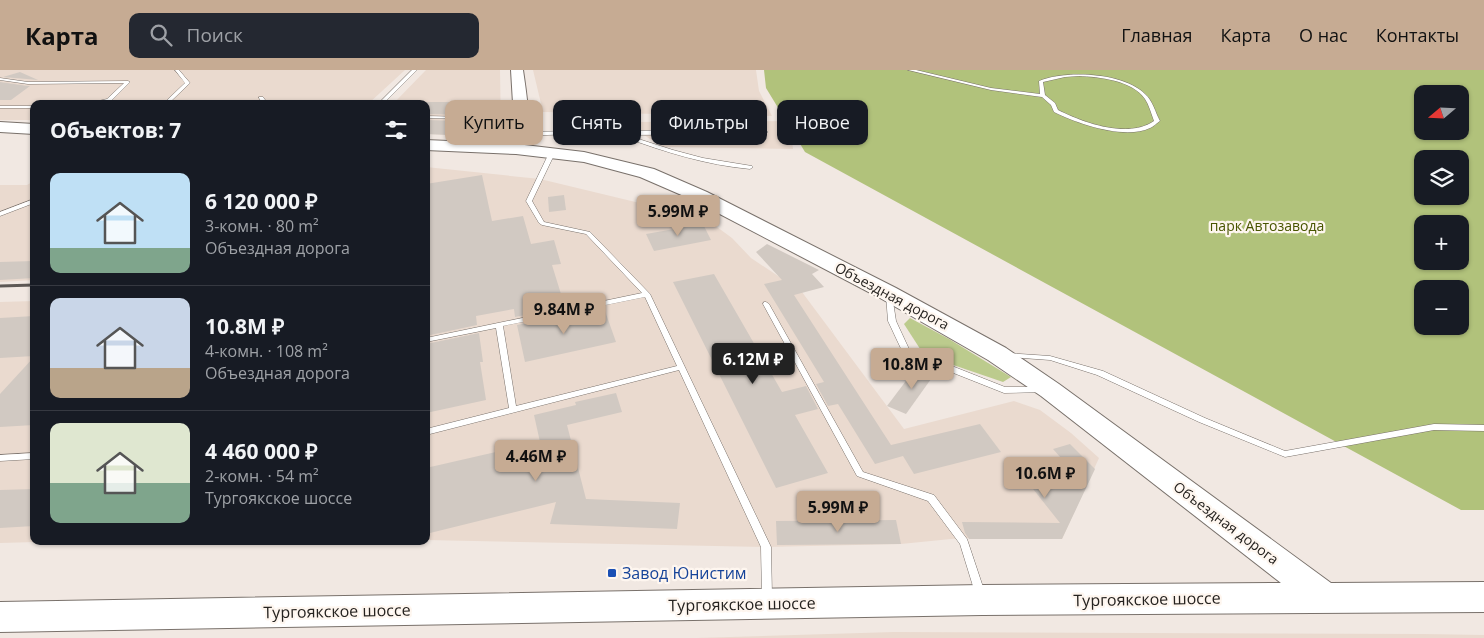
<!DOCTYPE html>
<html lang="ru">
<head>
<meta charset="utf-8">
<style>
	body { margin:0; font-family:"Open Sans",sans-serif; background:#242831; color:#f1f3f6; height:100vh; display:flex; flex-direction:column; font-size:19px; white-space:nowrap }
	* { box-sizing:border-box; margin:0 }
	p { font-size:16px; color:#9ea1a6 }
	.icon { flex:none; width:28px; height:28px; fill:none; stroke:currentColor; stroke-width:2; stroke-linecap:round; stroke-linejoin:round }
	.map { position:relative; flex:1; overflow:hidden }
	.details { position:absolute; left:30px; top:30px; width:400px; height:445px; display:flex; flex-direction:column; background:#171b24; border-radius:10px; box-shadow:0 1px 4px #0004 }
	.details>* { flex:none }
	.banner { position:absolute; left:445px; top:30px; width:475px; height:45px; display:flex; gap:10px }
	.needle { width:32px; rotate:251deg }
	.fabs { position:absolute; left:1414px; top:15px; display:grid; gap:10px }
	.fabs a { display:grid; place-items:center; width:55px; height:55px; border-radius:10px; background:#171b24; box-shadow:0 1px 4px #0004; font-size:25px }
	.price { position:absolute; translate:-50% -42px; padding:0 11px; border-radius:5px; background:#c6ab93; color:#111; font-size:16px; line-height:32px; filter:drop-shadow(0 1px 2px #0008) }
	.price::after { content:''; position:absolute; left:50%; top:30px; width:15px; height:11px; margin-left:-8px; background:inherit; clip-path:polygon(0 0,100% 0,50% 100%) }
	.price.selected { background:#222; color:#fff }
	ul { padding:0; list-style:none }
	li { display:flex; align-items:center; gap:15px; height:125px; padding:0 20px }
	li+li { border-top:1px solid #363941 }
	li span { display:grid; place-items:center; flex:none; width:140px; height:100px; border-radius:10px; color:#555 }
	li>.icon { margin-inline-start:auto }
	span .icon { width:60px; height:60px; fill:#fffc; stroke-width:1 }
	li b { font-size:21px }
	h2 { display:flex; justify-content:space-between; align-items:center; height:60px; padding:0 20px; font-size:21px }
	.tag { padding:0 18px; border-radius:10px; background:#171b24; box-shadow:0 1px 4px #0004; font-size:18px; line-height:45px }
	.tag.selected { background:#c6ab93; color:#111 }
	header { display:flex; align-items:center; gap:30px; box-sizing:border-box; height:70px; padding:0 25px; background:#c6ab93; color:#111 }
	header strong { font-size:24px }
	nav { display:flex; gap:28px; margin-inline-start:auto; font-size:18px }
	.search { width:350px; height:45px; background:#242831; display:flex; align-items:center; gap:12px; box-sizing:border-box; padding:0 18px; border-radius:10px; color:#9ea1a6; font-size:19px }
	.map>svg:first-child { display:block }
	.built { fill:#eadacf }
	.green { fill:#bccb8d }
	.forest { fill:#b1c27b; fill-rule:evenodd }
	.building { fill:#d1c9c2 }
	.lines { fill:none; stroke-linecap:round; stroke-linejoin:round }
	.service-casing { stroke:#79716b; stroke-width:1 }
	.tertiary-casing { stroke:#79716b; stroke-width:2 }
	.primary-casing { stroke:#79716b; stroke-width:2 }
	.service { fill:#fff; fill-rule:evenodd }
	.tertiary { fill:#fff; fill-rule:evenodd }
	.primary { fill:#fff; fill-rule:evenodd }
	.rail { stroke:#5d5855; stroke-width:3 }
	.transit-dot { fill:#1a4fb4; stroke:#fef6ef; stroke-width:2 }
	.labels { text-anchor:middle; stroke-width:4.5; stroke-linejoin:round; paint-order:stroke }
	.park-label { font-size:14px; fill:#485500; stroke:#fef6ef }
	.street-label { font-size:14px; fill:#25221f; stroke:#fef6ef }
	.near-transit-label { font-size:16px; fill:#164399; stroke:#fef6ef; text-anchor:start }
	.near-street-label { font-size:16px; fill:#25221f; stroke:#fef6ef }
</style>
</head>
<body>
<header>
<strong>Карта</strong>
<div class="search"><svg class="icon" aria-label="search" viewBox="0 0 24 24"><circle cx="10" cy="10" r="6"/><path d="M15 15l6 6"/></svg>Поиск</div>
<nav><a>Главная</a><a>Карта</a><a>О нас</a><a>Контакты</a></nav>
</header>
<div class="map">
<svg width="1484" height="568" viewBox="0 0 1484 568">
	<rect width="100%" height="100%" fill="#f1e8e2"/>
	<g class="built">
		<path d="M0,0H405L368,34H34V50H0Z"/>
		<path d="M426,0H500L501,63L490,66L426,64V34H393Z"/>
		<path d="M533,0H756L759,21L772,46L543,42Z"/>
		<path d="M790,51L793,79L663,77L626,54V52Z"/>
		<path d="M426,97L540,109L706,149L732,168L751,188L802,222L904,359L1014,331L1040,340L1071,363L1099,388L1062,469L961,468L901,474L766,477L426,470Z"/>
		<path d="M34,111V210L0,212V115H27Z"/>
		<path d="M34,231V471H72L0,473V232Z"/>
		<path d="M894,562L1423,564L1484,565V568H696Z"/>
	</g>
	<path class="green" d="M910,248L949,269L1011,307L1003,312L924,285L904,254Z"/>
	<path class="forest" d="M764,0H1484V440H1461L805,82L766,18ZM1422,24H1460V61H1422ZM1422,89H1460V126H1422ZM1422,154H1460V191H1422ZM1422,219H1460V256H1422Z"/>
	<g class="building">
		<path d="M20,2L38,10L3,7Z"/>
		<path d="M0,12L28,16H30L11,30H0Z"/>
		<path d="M426,32H474L464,45L426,44Z"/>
		<path d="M426,50L459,51L448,65L426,64Z"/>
		<path d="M482,105L492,151L523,146L531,174L554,170L561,194L552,195L565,237L515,247L514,239L476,246L477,255L426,266V114Z"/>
		<path d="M564,125L566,140L549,142L548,127Z"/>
		<path d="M703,154L711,170L654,181L646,164Z"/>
		<path d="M767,174L819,200L812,204L824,217L794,225L891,375L980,354L1001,382L914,404L903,386L875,394L838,334L828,336L816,314L824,312L764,214L782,210L756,182Z"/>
		<path d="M34,191V208L0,210V192Z"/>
		<path d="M714,204L782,322L806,316L818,339L795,345L828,403L776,418L673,212Z"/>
		<path d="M605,241L616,272L525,292L517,255L567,245L568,248Z"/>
		<path d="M34,246V286L0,288V248Z"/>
		<path d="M479,263L483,292H480L486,330L426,343V274Z"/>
		<path d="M34,287V355L0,357V324Z"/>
		<path d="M918,295L936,302L906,344L887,336Z"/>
		<path d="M616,323L622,342L567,355L586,429L680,433L677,459L550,454L556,432L426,464V398L540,372L534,345L576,335L575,332Z"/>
		<path d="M1070,374L1095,399L1062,469H969L965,463L962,452L1060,453L1018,400L1061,388L1053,379Z"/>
		<path d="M34,419V456L0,458V420Z"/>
		<path d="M896,450L901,474L777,475L776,451Z"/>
	</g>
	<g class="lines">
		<defs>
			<g id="service">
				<path d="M175,0H179L190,13L168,34H163L185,13Z"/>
				<path d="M412,0H417L383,34H378Z"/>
				<path d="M908,0H916L991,18L1040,24L1039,11C1065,0 1123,2 1145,24C1153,31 1155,42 1160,51C1157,53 1153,57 1150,58C1125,70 1078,54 1054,42L1051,35L1042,27L991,20ZM1079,6C1099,7 1132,10 1145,29C1149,35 1151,43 1154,51C1128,69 1084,53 1058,40L1055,33L1045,25L1043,12L1065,7Z"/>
				<path d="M0,8L28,12L128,11L130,12L111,31L97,34H86L107,29L124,13L28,14L0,10Z"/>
				<path d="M259,27H263L268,34H263L259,28Z"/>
				<rect x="0" y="36" width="34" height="2"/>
				<path d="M426,46L468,47L470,48L468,49L426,48Z"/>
				<path d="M618,47H620V49L583,61L765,60L768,62L765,64L626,65L673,80L703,88L752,96L753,97L750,99C706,95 665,82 624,67L623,66L626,65L573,64L521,66L518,64L521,62L578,61V59Z"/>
				<path d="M552,81L555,83L532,131L544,152L590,162L650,224L771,477L772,527L771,530L767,531L763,530L762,527L761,477L679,300L426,365V359L509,338L496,258L426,272V268L642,223L586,164L542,155L539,153L526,131L549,83ZM645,227L677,296L516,336L503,256Z"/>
				<path d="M34,129V133L0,146V142Z"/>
				<path d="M889,223L892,225L896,251L909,279L1005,317H1042L1045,318L1046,320L1045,322L1004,323L903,283L888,251L886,225Z"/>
				<path d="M764,232H766L769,234L863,402L934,425L967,469L985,523L984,526L980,527L976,526L960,474L928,431L857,406L763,234Z"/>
				<path d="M1005,283L1050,286L1103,301L1205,348L1285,381L1434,354L1484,355V361L1434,360L1285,387L1199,352L1097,305L1050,290L1008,287H1005L1004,285Z"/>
				<path d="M34,383V389L0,391V385Z"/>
			</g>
			<path id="tertiary" d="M511,0H523C526,22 534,63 521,82H511L509,79L514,50Z"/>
			<g id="primary">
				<path d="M0,52L34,54V64L0,62Z"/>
				<path d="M426,70L516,74L584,82L654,99L707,122L896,218L1006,278L1059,314L1331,513L1484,512V542L982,545L0,562V532L982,515L1281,513L1041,326L988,290L880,228L693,130L640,107L584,92L516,84L426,80Z"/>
			</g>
		</defs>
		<use href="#service" class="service-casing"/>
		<use href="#tertiary" class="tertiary-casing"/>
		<use href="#primary" class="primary-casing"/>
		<use href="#service" class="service"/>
		<use href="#tertiary" class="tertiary"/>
		<use href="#primary" class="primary"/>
		<path class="rail" d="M0,216L34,215"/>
	</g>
	<rect class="transit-dot" x="607" y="498" width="10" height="10" rx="2.5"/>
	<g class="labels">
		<g class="park-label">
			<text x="1267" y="161">парк Автозавода</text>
		</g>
		<g class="street-label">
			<text transform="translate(892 226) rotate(28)" y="5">Объездная дорога</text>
			<text transform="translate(1226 453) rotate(37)" y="5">Объездная дорога</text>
		</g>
		<g class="near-transit-label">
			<text x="622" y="509">Завод Юнистим</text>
		</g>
		<g class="near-street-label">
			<text transform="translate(1147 529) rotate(-1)" y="6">Тургоякское шоссе</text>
			<text transform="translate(742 534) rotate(-1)" y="6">Тургоякское шоссе</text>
			<text transform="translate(337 541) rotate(-1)" y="6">Тургоякское шоссе</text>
		</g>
	</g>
</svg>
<div class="fabs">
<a><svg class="needle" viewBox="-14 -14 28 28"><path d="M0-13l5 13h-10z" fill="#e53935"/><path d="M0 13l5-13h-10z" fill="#9ea1a6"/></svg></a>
<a><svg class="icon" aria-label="layers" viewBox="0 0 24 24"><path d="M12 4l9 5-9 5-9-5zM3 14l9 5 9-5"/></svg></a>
<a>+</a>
<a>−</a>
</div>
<b class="price" style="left:678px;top:167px">5.99M ₽</b>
<b class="price" style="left:564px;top:265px">9.84M ₽</b>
<b class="price selected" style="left:753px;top:315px">6.12M ₽</b>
<b class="price" style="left:912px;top:320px">10.8M ₽</b>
<b class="price" style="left:536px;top:412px">4.46M ₽</b>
<b class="price" style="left:1045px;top:429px">10.6M ₽</b>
<b class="price" style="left:838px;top:463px">5.99M ₽</b>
<div class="banner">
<a class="tag selected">Купить</a>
<a class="tag">Снять</a>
<a class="tag">Фильтры</a>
<a class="tag">Новое</a>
</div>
<section class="details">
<h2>Объектов: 7<svg class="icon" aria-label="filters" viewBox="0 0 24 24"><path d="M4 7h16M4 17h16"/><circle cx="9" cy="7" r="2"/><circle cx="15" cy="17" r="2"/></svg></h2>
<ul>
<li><span style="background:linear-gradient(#bfe0f5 75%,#7fa58c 0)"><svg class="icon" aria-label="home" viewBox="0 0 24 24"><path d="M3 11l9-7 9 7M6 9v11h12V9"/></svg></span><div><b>6 120 000 ₽</b><p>3-комн. · 80 m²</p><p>Объездная дорога</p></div></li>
<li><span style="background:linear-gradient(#c9d6e8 70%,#b9a48a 0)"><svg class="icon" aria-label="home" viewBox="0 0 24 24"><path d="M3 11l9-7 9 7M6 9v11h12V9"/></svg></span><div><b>10.8M ₽</b><p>4-комн. · 108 m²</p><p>Объездная дорога</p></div></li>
<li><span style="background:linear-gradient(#dfe7d0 60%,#7fa58c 0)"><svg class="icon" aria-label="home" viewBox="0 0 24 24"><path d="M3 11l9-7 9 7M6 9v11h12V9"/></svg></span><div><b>4 460 000 ₽</b><p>2-комн. · 54 m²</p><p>Тургоякское шоссе</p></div></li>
</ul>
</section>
</div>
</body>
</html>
